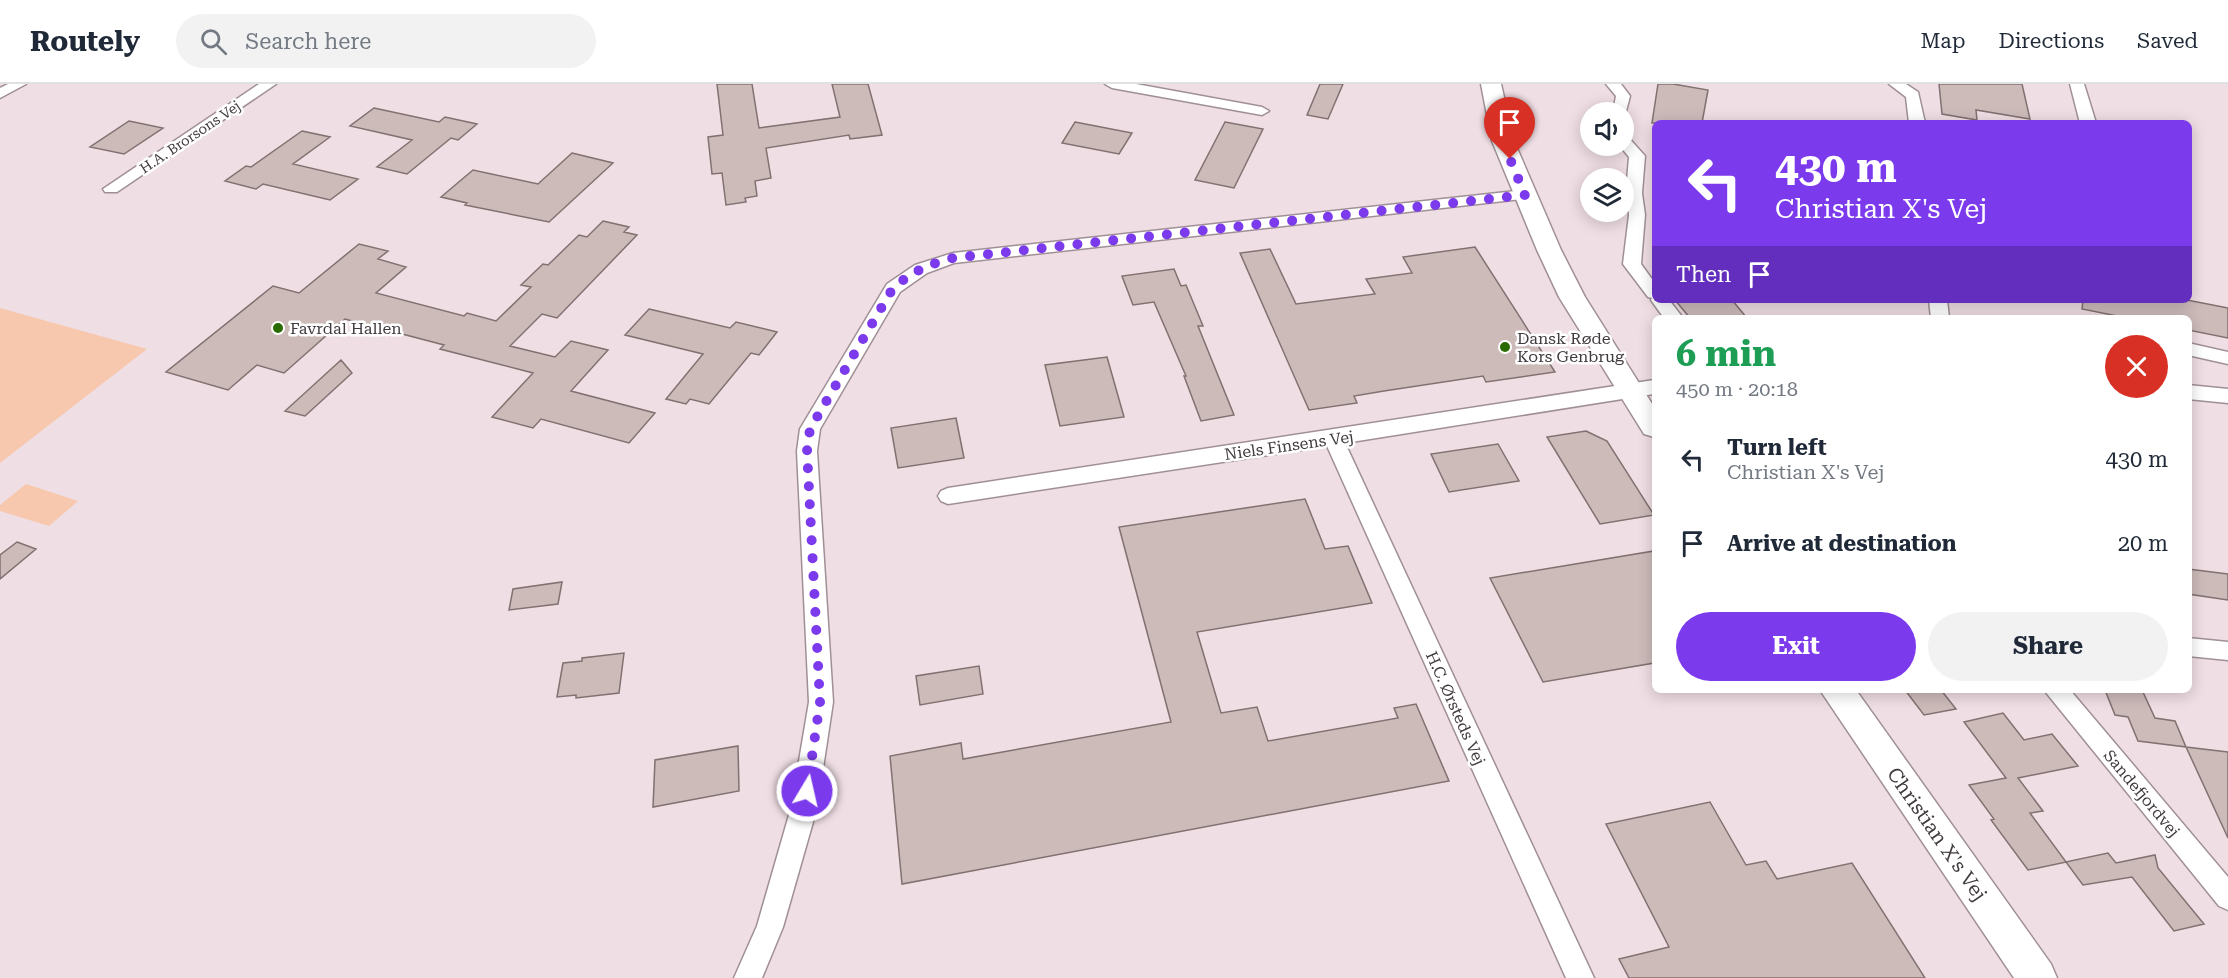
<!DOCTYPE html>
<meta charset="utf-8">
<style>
:root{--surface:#fff;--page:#f2f2f3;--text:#1f2937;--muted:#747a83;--line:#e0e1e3;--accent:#7c3aed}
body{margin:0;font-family:"Roboto Serif",serif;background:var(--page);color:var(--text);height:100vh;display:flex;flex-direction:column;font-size:22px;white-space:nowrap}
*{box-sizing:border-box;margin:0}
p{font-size:20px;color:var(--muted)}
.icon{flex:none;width:33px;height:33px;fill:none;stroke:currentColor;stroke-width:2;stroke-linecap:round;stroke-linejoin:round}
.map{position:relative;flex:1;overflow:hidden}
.sheet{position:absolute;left:1652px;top:231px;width:540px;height:378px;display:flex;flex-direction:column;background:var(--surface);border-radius:9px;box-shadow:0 3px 15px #0003}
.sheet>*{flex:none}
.guide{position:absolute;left:1652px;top:36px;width:540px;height:183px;border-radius:9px;box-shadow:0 3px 15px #0003;background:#7c3aed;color:#fff;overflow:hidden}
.fabs{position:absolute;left:1580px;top:18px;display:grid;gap:12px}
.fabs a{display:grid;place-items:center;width:54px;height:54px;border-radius:50%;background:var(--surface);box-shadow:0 3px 15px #0003;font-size:30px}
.pin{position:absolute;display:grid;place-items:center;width:51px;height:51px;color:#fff;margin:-62px -26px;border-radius:50% 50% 50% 0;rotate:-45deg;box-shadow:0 0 6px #0007}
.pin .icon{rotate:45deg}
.me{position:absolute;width:66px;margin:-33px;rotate:9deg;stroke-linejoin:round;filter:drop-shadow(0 0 4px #0008)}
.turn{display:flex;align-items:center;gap:21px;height:126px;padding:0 24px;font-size:27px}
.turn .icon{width:78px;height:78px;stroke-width:2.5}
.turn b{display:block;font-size:42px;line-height:51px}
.then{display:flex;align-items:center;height:57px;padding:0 24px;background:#0003;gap:12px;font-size:22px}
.round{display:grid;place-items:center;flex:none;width:63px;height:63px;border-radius:32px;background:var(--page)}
.headline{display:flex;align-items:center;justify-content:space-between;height:102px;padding:0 24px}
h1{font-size:36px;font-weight:700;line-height:45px;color:#1e9e55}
.action{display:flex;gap:12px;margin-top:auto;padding:12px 24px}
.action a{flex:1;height:69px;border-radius:36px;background:var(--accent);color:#fff;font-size:24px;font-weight:700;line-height:69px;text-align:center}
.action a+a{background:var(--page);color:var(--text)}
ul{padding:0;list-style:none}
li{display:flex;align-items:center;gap:18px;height:84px;padding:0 24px}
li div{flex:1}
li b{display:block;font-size:22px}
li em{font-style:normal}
header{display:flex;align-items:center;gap:36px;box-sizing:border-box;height:84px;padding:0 30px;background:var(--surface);border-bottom:2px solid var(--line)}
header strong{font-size:28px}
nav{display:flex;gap:33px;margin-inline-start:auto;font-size:21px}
.search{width:420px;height:54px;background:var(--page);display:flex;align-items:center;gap:15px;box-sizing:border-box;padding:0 21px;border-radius:33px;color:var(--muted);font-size:22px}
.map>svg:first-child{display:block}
.green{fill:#f7c8ad}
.building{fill:#cdbbba;stroke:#817170;stroke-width:1.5}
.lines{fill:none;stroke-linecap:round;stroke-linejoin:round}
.street-casing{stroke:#a09096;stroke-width:3}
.secondary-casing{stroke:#a09096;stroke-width:3}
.street{fill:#fff;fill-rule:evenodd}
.secondary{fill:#fff;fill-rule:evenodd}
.route{stroke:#7c3aed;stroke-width:10;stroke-dasharray:0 18}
.poi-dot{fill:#296b01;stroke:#fff;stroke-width:2}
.labels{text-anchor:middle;stroke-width:5;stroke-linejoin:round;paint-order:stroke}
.far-street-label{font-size:14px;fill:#413b3d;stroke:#fff}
.poi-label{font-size:16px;fill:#413b3d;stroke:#fff;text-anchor:start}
.street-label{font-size:16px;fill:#413b3d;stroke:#fff}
.near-street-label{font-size:20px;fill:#413b3d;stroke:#fff}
</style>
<header>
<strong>Routely</strong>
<div class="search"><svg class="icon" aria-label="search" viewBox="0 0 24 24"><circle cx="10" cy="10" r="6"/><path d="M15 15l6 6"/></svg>Search here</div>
<nav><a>Map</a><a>Directions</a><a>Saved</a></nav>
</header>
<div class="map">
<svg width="2228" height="894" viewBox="0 0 2228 894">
<rect width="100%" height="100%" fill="#efdee4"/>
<path class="green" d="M0 224 147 265 0 379Z
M26 400 78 417 49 442 0 427V421Z"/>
<path class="building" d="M717 0H752L759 44 840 33 832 0H868L882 51 850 55 849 51 766 64 771 94 755 97 757 112 745 114 746 118 726 121 722 89 712 90 708 53 723 51Z
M1320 0H1343L1328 35 1307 31Z
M1658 0H1673L1708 6 1702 39H1652Z
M1939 0H2022L2030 35 1976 26 1977 36 1942 30Z
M374 24 439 38 445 33 477 40 458 56 451 54 407 90 377 83 412 56 350 42Z
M129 37 163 44 124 70 90 63Z
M1075 38 1132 49 1119 70 1062 59Z
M1225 38 1263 45 1234 104 1195 96Z
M302 47 330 53 293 80 358 95 330 116 263 100 256 105 225 97 246 82 251 83Z
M572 69 613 79 549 138 465 121 467 119 441 113 473 86 538 100Z
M603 137 629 143 624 148 637 151 557 234 542 230 510 262 555 273 571 257 608 266 571 307 655 329 629 359 541 335 533 344 492 333 533 289 440 265 444 261 345 235 284 289 257 281 228 306 166 288 273 202 299 209 359 160 388 167 378 175 406 183 376 209 464 232 467 229 496 237 531 203 521 201 543 180 548 181 579 151 587 153Z
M1475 163 1555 288 1486 298 1483 292 1384 307 1354 312 1357 319 1309 326 1240 169 1270 165 1296 220 1375 210 1366 195 1412 189 1403 173Z
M1174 185 1181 202 1186 201 1203 242H1198L1234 331 1201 337 1184 292H1186L1154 218 1133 221 1122 192Z
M1675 216H1732L1747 234H1690Z
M2083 216H2187L2228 224V254L2188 246V234H2127L2082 225Z
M649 225 730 244 736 238 777 248 759 271 751 269 709 320 690 315 686 320 666 315 703 270 625 251Z
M1107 273 1124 333 1060 342 1045 281Z
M341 276 352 289 305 332 285 327Z
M956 334 964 374 898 384 891 344Z
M1586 347 1607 357 1654 431 1600 440 1547 353Z
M1498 360 1519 397 1449 408 1431 370Z
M1305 415 1325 465 1348 462 1372 519 1197 548 1221 629 1257 623 1268 657 1398 634 1394 624 1416 620 1449 697 902 800 890 672 961 659 963 675 1171 638 1119 443Z
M17 458 36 465 0 495V471Z
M1654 467V579L1543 598 1490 494Z
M2188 485 2228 490V516L2188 510Z
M562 498 558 520 509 526 513 505Z
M624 569 619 609 576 614V611L557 613 563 579 582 577V574Z
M979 582 983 610 920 621 916 592Z
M1905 606H1941L1956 625 1924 631Z
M2105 606H2142L2155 634 2175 637 2186 663 2228 668V754L2186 663 2138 657 2128 633 2115 631Z
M2003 629 2024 656 2052 650 2078 682 2018 694 2043 727 2030 729 2066 778 2108 769 2116 779 2155 771 2158 784 2204 840 2174 847 2132 793 2083 801 2066 778 2028 786 1991 736 1994 735 1969 701 2006 694 1964 638Z
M738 662 739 707 653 723 655 676Z
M1710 718 1746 781 1766 777 1777 795 1852 779 1925 894H1629L1619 875 1669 863 1606 740Z"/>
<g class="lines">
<defs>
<path id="street" d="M8 0H26L0 14V4Z
M259 0H276L117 108H105L103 105Z
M1105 0H1136L1262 23 1269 27 1262 31 1112 4Z
M1606 0H1621L1630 12 1625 31 1623 32V28H1613L1616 12Z
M1889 0H1906L1918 8 1925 39H1909L1906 13Z
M2070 0H2084L2096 39H2080Z
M1623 51 1628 53 1645 72 1642 109 1645 131 1641 180 1654 198V216H1669L1683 234H1664L1651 216 1652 214 1648 213 1623 180 1629 131 1626 109 1629 73 1620 62H1623Z
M1525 106 1531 108 1533 111 1531 114 954 179 927 189 900 208 820 345 817 367 833 618 817 724 783 843 762 894H734L757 842 791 724 809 618 797 367 800 345 887 200 915 181 953 169Z
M1929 216H1947L1949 234H1931Z
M2188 259 2228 268V280L2188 271Z
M1654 296V310L1345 359 1594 894H1566L1327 362 948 420 941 417 938 412 941 407 948 404Z
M2188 301 2228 305V319L2188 315Z
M2188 554 2228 558V576L2188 572Z
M2044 606H2070L2228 793V826L2219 822Z"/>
<path id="secondary" d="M1481 0H1501L1514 57 1561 166 1585 213 1654 323V353L1644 350 1559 213 1537 166 1492 57Z
M1820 606H1856L2051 880 2057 894H2014Z"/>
</defs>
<use href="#street" class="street-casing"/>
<use href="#secondary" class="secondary-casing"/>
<use href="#street" class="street"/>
<use href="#secondary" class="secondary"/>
</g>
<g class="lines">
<path class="route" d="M807 707 820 618 807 367 810 345 893 204C912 188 929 180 953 174L1525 111 1510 75"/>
</g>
<g class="poi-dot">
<circle cx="278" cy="244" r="6"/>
<circle cx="1505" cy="263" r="6"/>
</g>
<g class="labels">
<g class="far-street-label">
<text transform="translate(190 53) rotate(-34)" y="5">H.A. Brorsons Vej</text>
</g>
<g class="poi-label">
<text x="290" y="250">Favrdal Hallen</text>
<text x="1517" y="260">Dansk Røde<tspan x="1517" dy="18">Kors Genbrug</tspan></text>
</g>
<g class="street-label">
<text transform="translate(1289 361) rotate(-8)" y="6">Niels Finsens Vej</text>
<text transform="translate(1456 624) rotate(66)" y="6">H.C. Ørsteds Vej</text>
<text transform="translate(2142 709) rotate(50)" y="6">Sandefjordvej</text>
</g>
<g class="near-street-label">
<text transform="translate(1937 750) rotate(55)" y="7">Christian X's Vej</text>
</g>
</g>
</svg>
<div class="fabs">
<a><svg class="icon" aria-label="sound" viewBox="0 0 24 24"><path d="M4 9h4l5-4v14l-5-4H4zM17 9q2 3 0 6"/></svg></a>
<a><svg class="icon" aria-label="layers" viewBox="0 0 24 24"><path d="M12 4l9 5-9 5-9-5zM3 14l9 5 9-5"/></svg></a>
</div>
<div class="pin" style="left:1510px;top:75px;background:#d93025"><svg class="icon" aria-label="arrive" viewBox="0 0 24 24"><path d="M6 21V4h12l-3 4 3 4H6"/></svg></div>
<svg class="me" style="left:807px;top:707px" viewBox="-20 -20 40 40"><circle r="17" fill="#7c3aed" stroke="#fff" stroke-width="3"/><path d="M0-11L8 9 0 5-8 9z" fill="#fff"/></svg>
<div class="guide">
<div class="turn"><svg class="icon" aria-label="left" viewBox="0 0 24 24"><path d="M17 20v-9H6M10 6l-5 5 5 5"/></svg><div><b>430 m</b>Christian X's Vej</div></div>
<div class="then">Then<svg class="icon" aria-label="arrive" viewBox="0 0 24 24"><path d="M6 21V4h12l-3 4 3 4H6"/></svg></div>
</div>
<section class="sheet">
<div class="headline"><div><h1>6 min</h1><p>450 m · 20:18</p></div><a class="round" style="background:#d93025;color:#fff"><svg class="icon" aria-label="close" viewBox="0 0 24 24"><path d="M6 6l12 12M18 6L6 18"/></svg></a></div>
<ul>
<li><svg class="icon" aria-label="left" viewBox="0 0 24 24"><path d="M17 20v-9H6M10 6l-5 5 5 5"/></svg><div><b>Turn left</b><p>Christian X's Vej</p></div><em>430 m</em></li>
<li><svg class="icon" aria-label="arrive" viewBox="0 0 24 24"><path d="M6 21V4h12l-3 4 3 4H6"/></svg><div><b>Arrive at destination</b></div><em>20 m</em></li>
</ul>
<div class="action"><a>Exit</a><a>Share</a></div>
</section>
</div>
